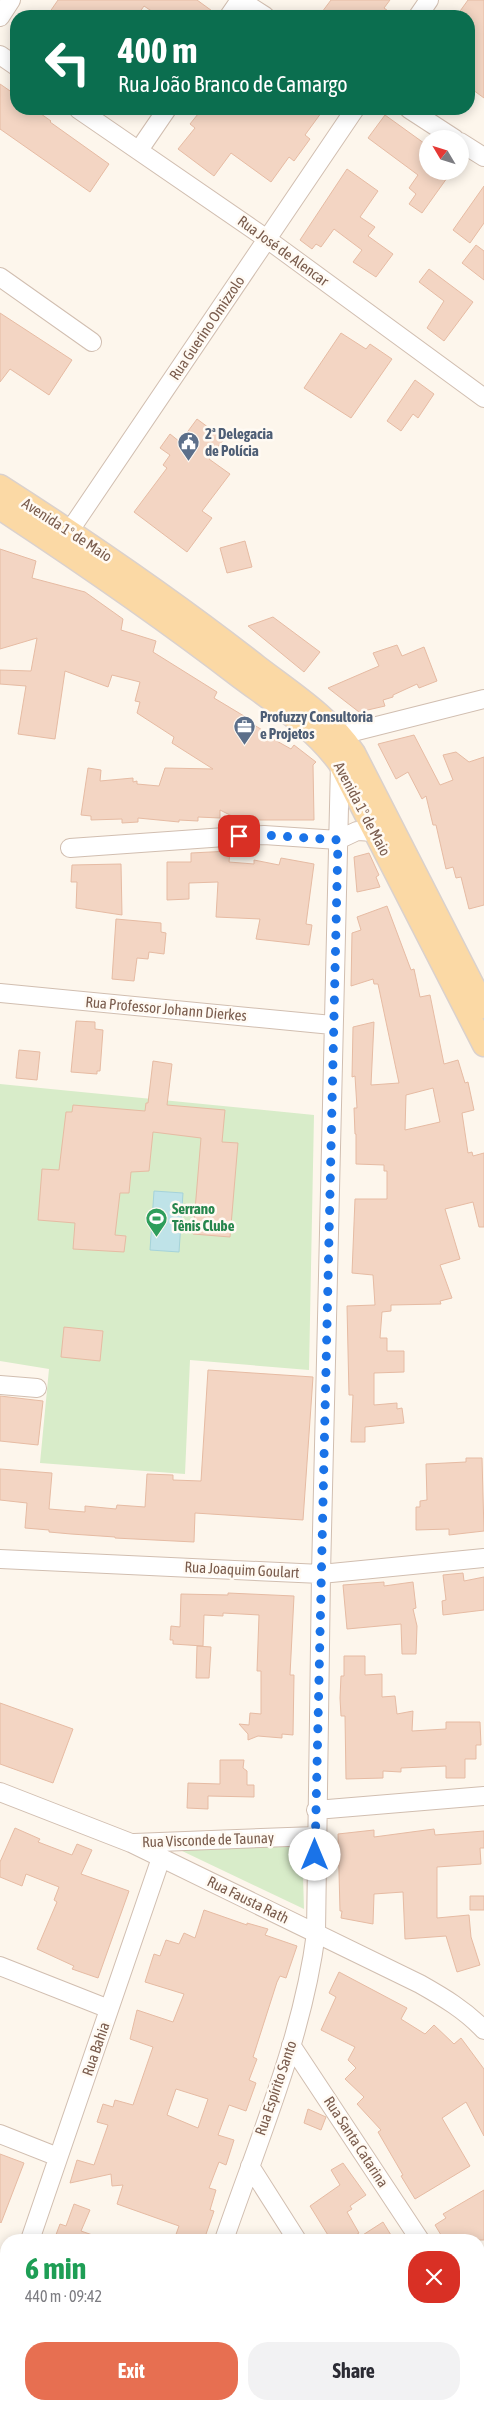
<!DOCTYPE html>
<meta charset="utf-8">
<style>
:root{--surface:#fff;--page:#f2f2f3;--text:#2b2b33;--muted:#7c7c81;--accent:#e76f51}
body{margin:0;font-family:"Asap Condensed",sans-serif;background:var(--page);color:var(--text);height:100vh;display:flex;flex-direction:column;font-size:19px;white-space:nowrap}
*{box-sizing:border-box;margin:0}
p{font-size:16px;color:var(--muted)}
.icon{flex:none;width:28px;height:28px;fill:none;stroke:currentColor;stroke-width:2;stroke-linecap:round;stroke-linejoin:round}
.map{position:relative;flex:1;overflow:hidden}
.details{position:absolute;left:0px;top:2234px;width:485px;height:176px;display:flex;flex-direction:column;background:var(--surface);border-radius:20px 20px 0 0;box-shadow:0 2px 12px #0003}
.details>*{flex:none}
.hud{position:absolute;left:10px;top:10px;width:465px;height:105px;border-radius:20px;box-shadow:0 2px 12px #0003;background:#0b6e4f;color:#fff;overflow:hidden}
.needle{width:32px;rotate:308deg}
.buttons{position:absolute;left:419px;top:130px;display:grid;gap:10px}
.buttons a{display:grid;place-items:center;width:50px;height:50px;border-radius:50%;background:var(--surface);box-shadow:0 2px 12px #0003;font-size:25px}
.pin{position:absolute;display:grid;place-items:center;width:42px;height:42px;color:#fff;margin:-21px;border-radius:10px;box-shadow:0 2px 8px #0006}
.me{position:absolute;width:55px;margin:-28px;rotate:0deg;stroke-linejoin:round;filter:drop-shadow(0 0 4px #0008)}
.turn{display:flex;align-items:center;gap:18px;height:105px;padding:0 25px;font-size:22px}
.turn .icon{width:65px;height:65px;stroke-width:2.5}
.turn b{display:block;font-size:35px;line-height:42px}
.round{display:grid;place-items:center;flex:none;width:52px;height:52px;border-radius:20px;background:var(--page)}
.overview{display:flex;align-items:center;justify-content:space-between;height:85px;padding:0 25px}
h1{font-size:30px;font-weight:700;line-height:38px;color:#1e9e55}
.action{display:flex;gap:10px;margin-top:auto;padding:10px 25px}
.action a{flex:1;height:58px;border-radius:20px;background:var(--accent);color:#fff;font-size:20px;font-weight:700;line-height:58px;text-align:center}
.action a+a{background:var(--page);color:var(--text)}
.map>svg:first-child{display:block}
.green{fill:#d8ecc9}
.water{fill:#bfe3e8;stroke:#a5d3da}
.building{fill:#f3d5c3;stroke:#e6bba3;fill-rule:evenodd}
.lines{fill:none;stroke-linecap:round;stroke-linejoin:round}
.minor-casing{stroke:#d1beb0;stroke-width:20}
.major-casing{stroke:#dad1cd;stroke-width:25}
.minor{stroke:#fff;stroke-width:18}
.major{stroke:#fbd9a5;stroke-width:22}
.route{stroke:#1a73e8;stroke-width:9;stroke-dasharray:0 16.2}
.labels{text-anchor:middle;stroke-width:5;stroke-linejoin:round;paint-order:stroke}
.street-label{font-size:15px;fill:#7a5c4d;stroke:#fffaf3}
.service-label{font-size:15px;font-weight:bold;fill:#4e5e75;stroke:#fffaf3;text-anchor:start}
.leisure-label{font-size:15px;font-weight:bold;fill:#27864d;stroke:#fffaf3;text-anchor:start}
</style>
<div class="map">
<svg width="484" height="2409" viewBox="0 0 484 2409">
<rect width="100%" height="100%" fill="#fdf6ec"/>
<path class="green" d="M0 1084 314 1115 309 1370 190 1360 185 1474 40 1463 49 1369 0 1361Z
M302 1842 304 1909 180 1850Z"/>
<path class="water" d="M154 1191 183 1193 179 1252 150 1250Z"/>
<path class="building" d="M58 0H197L219 16H159L144 6 137 16H47Z
M331 0H390L384 8 395 16H319Z
M468 0H484V98L469 87V16L458 14Z
M0 84 16 95V109H34L51 121 50 122 109 164 90 192 0 129Z
M202 109H324L305 135 310 139 294 161 289 157 271 182 231 153 214 176 178 149 195 128 190 124Z
M385 115 428 146V171H452L422 213 409 204 416 194 409 188 418 175 368 138Z
M347 169 378 191 360 217 375 227 368 236 393 254 376 277 353 262 362 250 334 229 321 247 316 244 312 249 300 240Z
M484 186V223L470 243 453 230Z
M476 245 484 251V280L462 263Z
M429 269 473 302 444 341 427 328 444 301 419 282Z
M0 313 72 360 49 395 10 369 0 382Z
M341 333 366 349 370 344 392 359 351 418 304 388Z
M415 380 434 394 418 418 413 414 401 431 387 421Z
M197 419 224 439 209 459 230 474 202 511 212 518 187 552 134 512 167 468 163 465 170 455 160 448 170 434 180 442Z
M245 541 252 567 227 573 220 548Z
M0 549 36 561 32 578 85 592 123 619 121 630 156 641 153 652 217 692 214 698 244 716 243 718 267 733 266 735 291 749 294 745 316 762 313 765 314 820H250L248 824 220 810V818L198 817V821L179 820V822L138 818V822L122 823V819L91 820V816L81 815 88 768 101 770 100 781 133 778V782L137 781V784L159 786 165 768 213 769 172 743 174 737 137 713 140 702 135 701 140 682 112 675 108 687 65 671 55 739 18 734 26 686 0 684V670L31 671 37 638 0 649Z
M273 617 320 652 304 672 248 626Z
M397 645 402 656 424 647 437 681 419 688 417 684 393 695V697L383 700 385 706 359 712 328 688 379 666 373 653Z
M414 735 440 785 453 780 443 755 456 752 469 762 484 757V905L469 909 461 877 456 878 453 867 446 869 436 825H433L426 796 422 799 408 772 396 779 378 744Z
M230 851 229 862 254 864V860L279 865 281 858 314 864 306 924 312 925 309 945 256 939 260 919 216 917 218 882 189 883V899L167 900V862H191V853Z
M369 853 379 875 376 877 380 887 357 892 354 857Z
M121 864 122 915 76 908 77 882H71L72 865Z
M387 906 411 970 414 969 420 997 430 995 444 1064 458 1060 465 1083 468 1082 474 1110 462 1113 468 1153 472 1152 473 1156 484 1153V1227H479L473 1202 445 1209 460 1259 440 1265 452 1298 440 1301 441 1304 391 1305V1311L382 1312 380 1338H387V1351H404V1372L374 1373V1405L397 1403V1409L402 1408 404 1423 365 1427V1442H351L353 1395H349L347 1306 375 1305 373 1275 352 1273 355 1199H387V1171H384V1165L356 1164V1134H355L354 1108H357L355 1076 352 1077 353 1027 374 1022 371 1085 399 1083 378 984H374L373 979 351 986 352 933 361 930 357 917ZM433 1088 440 1122 405 1130 406 1095Z
M116 919 161 923V932L166 933 164 954 149 952 148 959 137 958 134 981 112 979Z
M76 1021 95 1022V1029L103 1030 100 1071H97V1074L71 1072Z
M19 1050 40 1052 37 1080 16 1078Z
M153 1061 172 1064 167 1105 225 1110 222 1142 238 1143 230 1237 193 1234 201 1138 153 1132 149 1171 131 1172 129 1193H120L115 1235 126 1236 124 1252 73 1249 75 1223 38 1220 42 1169 59 1170 66 1112H72L73 1105 145 1111 146 1103H148Z
M64 1327 103 1331 100 1361 61 1357Z
M208 1370 313 1377 303 1520 195 1513 194 1542 115 1538V1537L71 1534 49 1532V1530L25 1528 27 1503 0 1500V1469L52 1473 49 1509 85 1512V1506L116 1509 117 1505 145 1507 147 1474 173 1475V1480L201 1481Z
M0 1396 43 1401 38 1445 0 1441Z
M466 1458H482L484 1531 449 1535V1529L416 1530V1507H420V1501L427 1500 426 1464 466 1462Z
M463 1573 464 1581 484 1577V1610L443 1615 442 1601 446 1600 443 1575Z
M384 1582V1586L413 1582 416 1608 413 1609 417 1626 416 1654H402L401 1624 347 1629 343 1585Z
M228 1593 294 1596 290 1675H294L293 1735 282 1734V1738L258 1736 248 1740V1734L239 1724 249 1725 250 1713 261 1714V1671H257L259 1615 223 1613V1616L204 1615 203 1646 173 1644V1640H170L171 1626 180 1627 181 1594 228 1595Z
M197 1646 211 1647 209 1678H196Z
M344 1656H365V1675L382 1674V1697L395 1696 397 1714 413 1711 412 1731 446 1729V1722H480L481 1745H476V1759H465V1778H446V1766L401 1768V1772L383 1771V1778L346 1779 345 1716H341L340 1698 341 1676H344Z
M0 1703 73 1729 53 1783 0 1764Z
M220 1760H244L243 1768 247 1771V1785H254V1797L208 1796V1809L187 1808 188 1783 220 1784Z
M15 1828 40 1839 38 1842 72 1855 77 1844 92 1850 81 1874 129 1891 98 1978 72 1969 74 1966 37 1949 57 1902 54 1900 59 1887 26 1874 22 1886 0 1877V1862Z
M434 1829 435 1835 484 1831V1848H480L481 1864 437 1867V1918L469 1915 471 1937 480 1965 457 1972 446 1936 405 1939 403 1892 374 1894 373 1924 341 1918 342 1911H340L338 1834 374 1830V1837Z
M470 1896H484V1910H470Z
M204 1910 247 1925V1923L268 1929 265 1935 297 1946 286 1978 280 1976 277 1982 253 2057 257 2059 249 2080 256 2083 246 2111 229 2105 218 2135 234 2140 226 2165 219 2162 209 2188 216 2190 210 2210 214 2211 204 2240H174L179 2226 117 2204 123 2185 112 2186 111 2174 70 2183 77 2160 94 2165 108 2125 97 2122 103 2104 113 2107 115 2100 133 2105 153 2047 130 2039 137 2010 173 2022 184 1994 145 1982 154 1954 160 1956 166 1940 179 1944 184 1933 195 1938ZM176 2089 208 2099 198 2128 167 2115Z
M339 1972 407 2008 401 2019 425 2034 434 2025 454 2044 461 2038 484 2069V2136L466 2102 442 2118 470 2166 415 2199 401 2176 403 2175 378 2132 381 2130 357 2104 364 2097 345 2079 356 2068 348 2060 355 2047 321 2030 336 1997 329 1993Z
M308 2109 326 2117 321 2130 304 2123Z
M0 2154 24 2163 1 2223 0 2222Z
M343 2163 366 2195 350 2206 352 2209 347 2212 359 2233 348 2240H331L310 2206 340 2185 331 2170Z
M484 2190V2240H444L435 2225 446 2218 443 2214Z
M74 2204 90 2210 81 2231 101 2238 100 2240H54L60 2224 66 2226Z
M383 2222 394 2240H355Z"/>
<g class="lines">
<defs>
<path id="minor" d="M240 0 265 16
M229 16 240 0
M418 16 429 0
M0 17 11 0
M0 55 16 66
M78 109 267 239 484 398
M409 109 455 139
M460 142 484 157
M139 150 167 109
M0 277 92 342
M62 542 355 109
M341 735 484 699
M338 840 357 831 375 832
M70 848 239 836 264 835 338 840
M0 993 332 1025
M0 1385 37 1388
M0 1559 321 1574 484 1558
M0 1792 131 1843 420 1984C443 1997 465 2010 484 2030
M316 1810 484 1796
M134 1843 315 1836
M0 1966 109 2009
M291 2045 420 2240
M0 2134 58 2157
M250 2166 297 2240
M30 2240 161 1858
M224 2240C258 2141 303 2037 316 1933L321 1574 340 764
M0 2264 6 2266
M479 2274 484 2271
M0 2327 6 2309
M479 2329 484 2337
M403 2404 406 2409"/>
<path id="major" d="M0 486C89 543 175 602 258 667 292 693 330 717 354 753L484 1007
M0 508C82 562 162 617 240 677 275 703 314 728 340 764L484 1045"/>
</defs>
<use href="#minor" class="minor-casing"/>
<use href="#major" class="major-casing"/>
<use href="#minor" class="minor"/>
<use href="#major" class="major"/>
</g>
<g class="lines">
<path class="route" d="M239 836 264 835 338 840 315 1855"/>
</g>
<defs>
<symbol id="civic-pin" viewBox="-11 -11 22 30"><path d="M0 17L-7.5 6A9.5 9.5 0 1 1 7.5 6Z" fill="#5c6f8a" stroke="#fffaf3"/><path d="M-.6-6.5H3V-4.5H.6V-3L4-1V1h2V6H-6V1h2V-1L-.6-3ZM-1.2 2.5V6h2.4V2.5Z" fill="#fff"/></symbol>
<symbol id="office-pin" viewBox="-11 -11 22 30"><path d="M0 17L-7.5 6A9.5 9.5 0 1 1 7.5 6Z" fill="#5c6f8a" stroke="#fffaf3"/><path d="M-6-3h4V-5.5h4V-3h4V5H-6ZM-1-4.5V-3h2v-1.5ZM-6 0V1H6V0Z" fill="#fff"/></symbol>
<symbol id="stadium-pin" viewBox="-11 -11 22 30"><path d="M0 17L-7.5 6A9.5 9.5 0 1 1 7.5 6Z" fill="#2e9e5b" stroke="#fffaf3"/><path d="M0-5a6.5 5 0 1 0 0 10a6.5 5 0 1 0 0-10ZM-3.5-1.8h7v3.6h-7Z" fill="#fff"/></symbol>
</defs>
<g fill-rule="evenodd">
<use href="#civic-pin" x="176" y="430" width="25" height="34"/>
<use href="#office-pin" x="232" y="714" width="25" height="34"/>
<use href="#stadium-pin" x="144" y="1206" width="25" height="34"/>
</g>
<g class="labels">
<g class="street-label">
<text transform="translate(283 251) rotate(36)" y="5">Rua José de Alencar</text>
<text transform="translate(207 328) rotate(-56)" y="5">Rua Guerino Omizzolo</text>
<text transform="translate(67 530) rotate(33)" y="5">Avenida 1º de Maio</text>
<text transform="translate(362 809) rotate(62)" y="5">Avenida 1º de Maio</text>
<text transform="translate(166 1009) rotate(5)" y="5">Rua Professor Johann Dierkes</text>
<text transform="translate(242 1570) rotate(3)" y="5">Rua Joaquim Goulart</text>
<text transform="translate(208 1840) rotate(-2)" y="5">Rua Visconde de Taunay</text>
<text transform="translate(248 1900) rotate(26)" y="5">Rua Fausta Rath</text>
<text transform="translate(96 2049) rotate(-71)" y="5">Rua Bahia</text>
<text transform="translate(276 2088) rotate(-71)" y="5">Rua Espírito Santo</text>
<text transform="translate(356 2142) rotate(57)" y="5">Rua Santa Catarina</text>
</g>
<g class="service-label">
<text x="205" y="439">2ª Delegacia<tspan x="205" dy="17">de Polícia</tspan></text>
<text x="260" y="722">Profuzzy Consultoria<tspan x="260" dy="17">e Projetos</tspan></text>
</g>
<g class="leisure-label">
<text x="172" y="1214">Serrano<tspan x="172" dy="17">Tênis Clube</tspan></text>
</g>
</g>
</svg>
<div class="buttons">
<a><svg class="needle" viewBox="-14 -14 28 28"><path d="M0-13l5 13h-10z" fill="#e53935"/><path d="M0 13l5-13h-10z" fill="#7c7c81"/></svg></a>
</div>
<div class="pin" style="left:239px;top:836px;background:#d93025"><svg class="icon" aria-label="arrive" viewBox="0 0 24 24"><path d="M6 21V4h12l-3 4 3 4H6"/></svg></div>
<svg class="me" style="left:315px;top:1855px" viewBox="-20 -20 40 40"><circle r="19" fill="#fff"/><path d="M0-13L10 11 0 6-10 11z" fill="#1a73e8"/></svg>
<div class="hud">
<div class="turn"><svg class="icon" aria-label="left" viewBox="0 0 24 24"><path d="M17 20v-9H6M10 6l-5 5 5 5"/></svg><div><b>400 m</b>Rua João Branco de Camargo</div></div>
</div>
<section class="details">
<div class="overview"><div><h1>6 min</h1><p>440 m · 09:42</p></div><a class="round" style="background:#d93025;color:#fff"><svg class="icon" aria-label="close" viewBox="0 0 24 24"><path d="M6 6l12 12M18 6L6 18"/></svg></a></div>
<div class="action"><a>Exit</a><a>Share</a></div>
</section>
</div>
